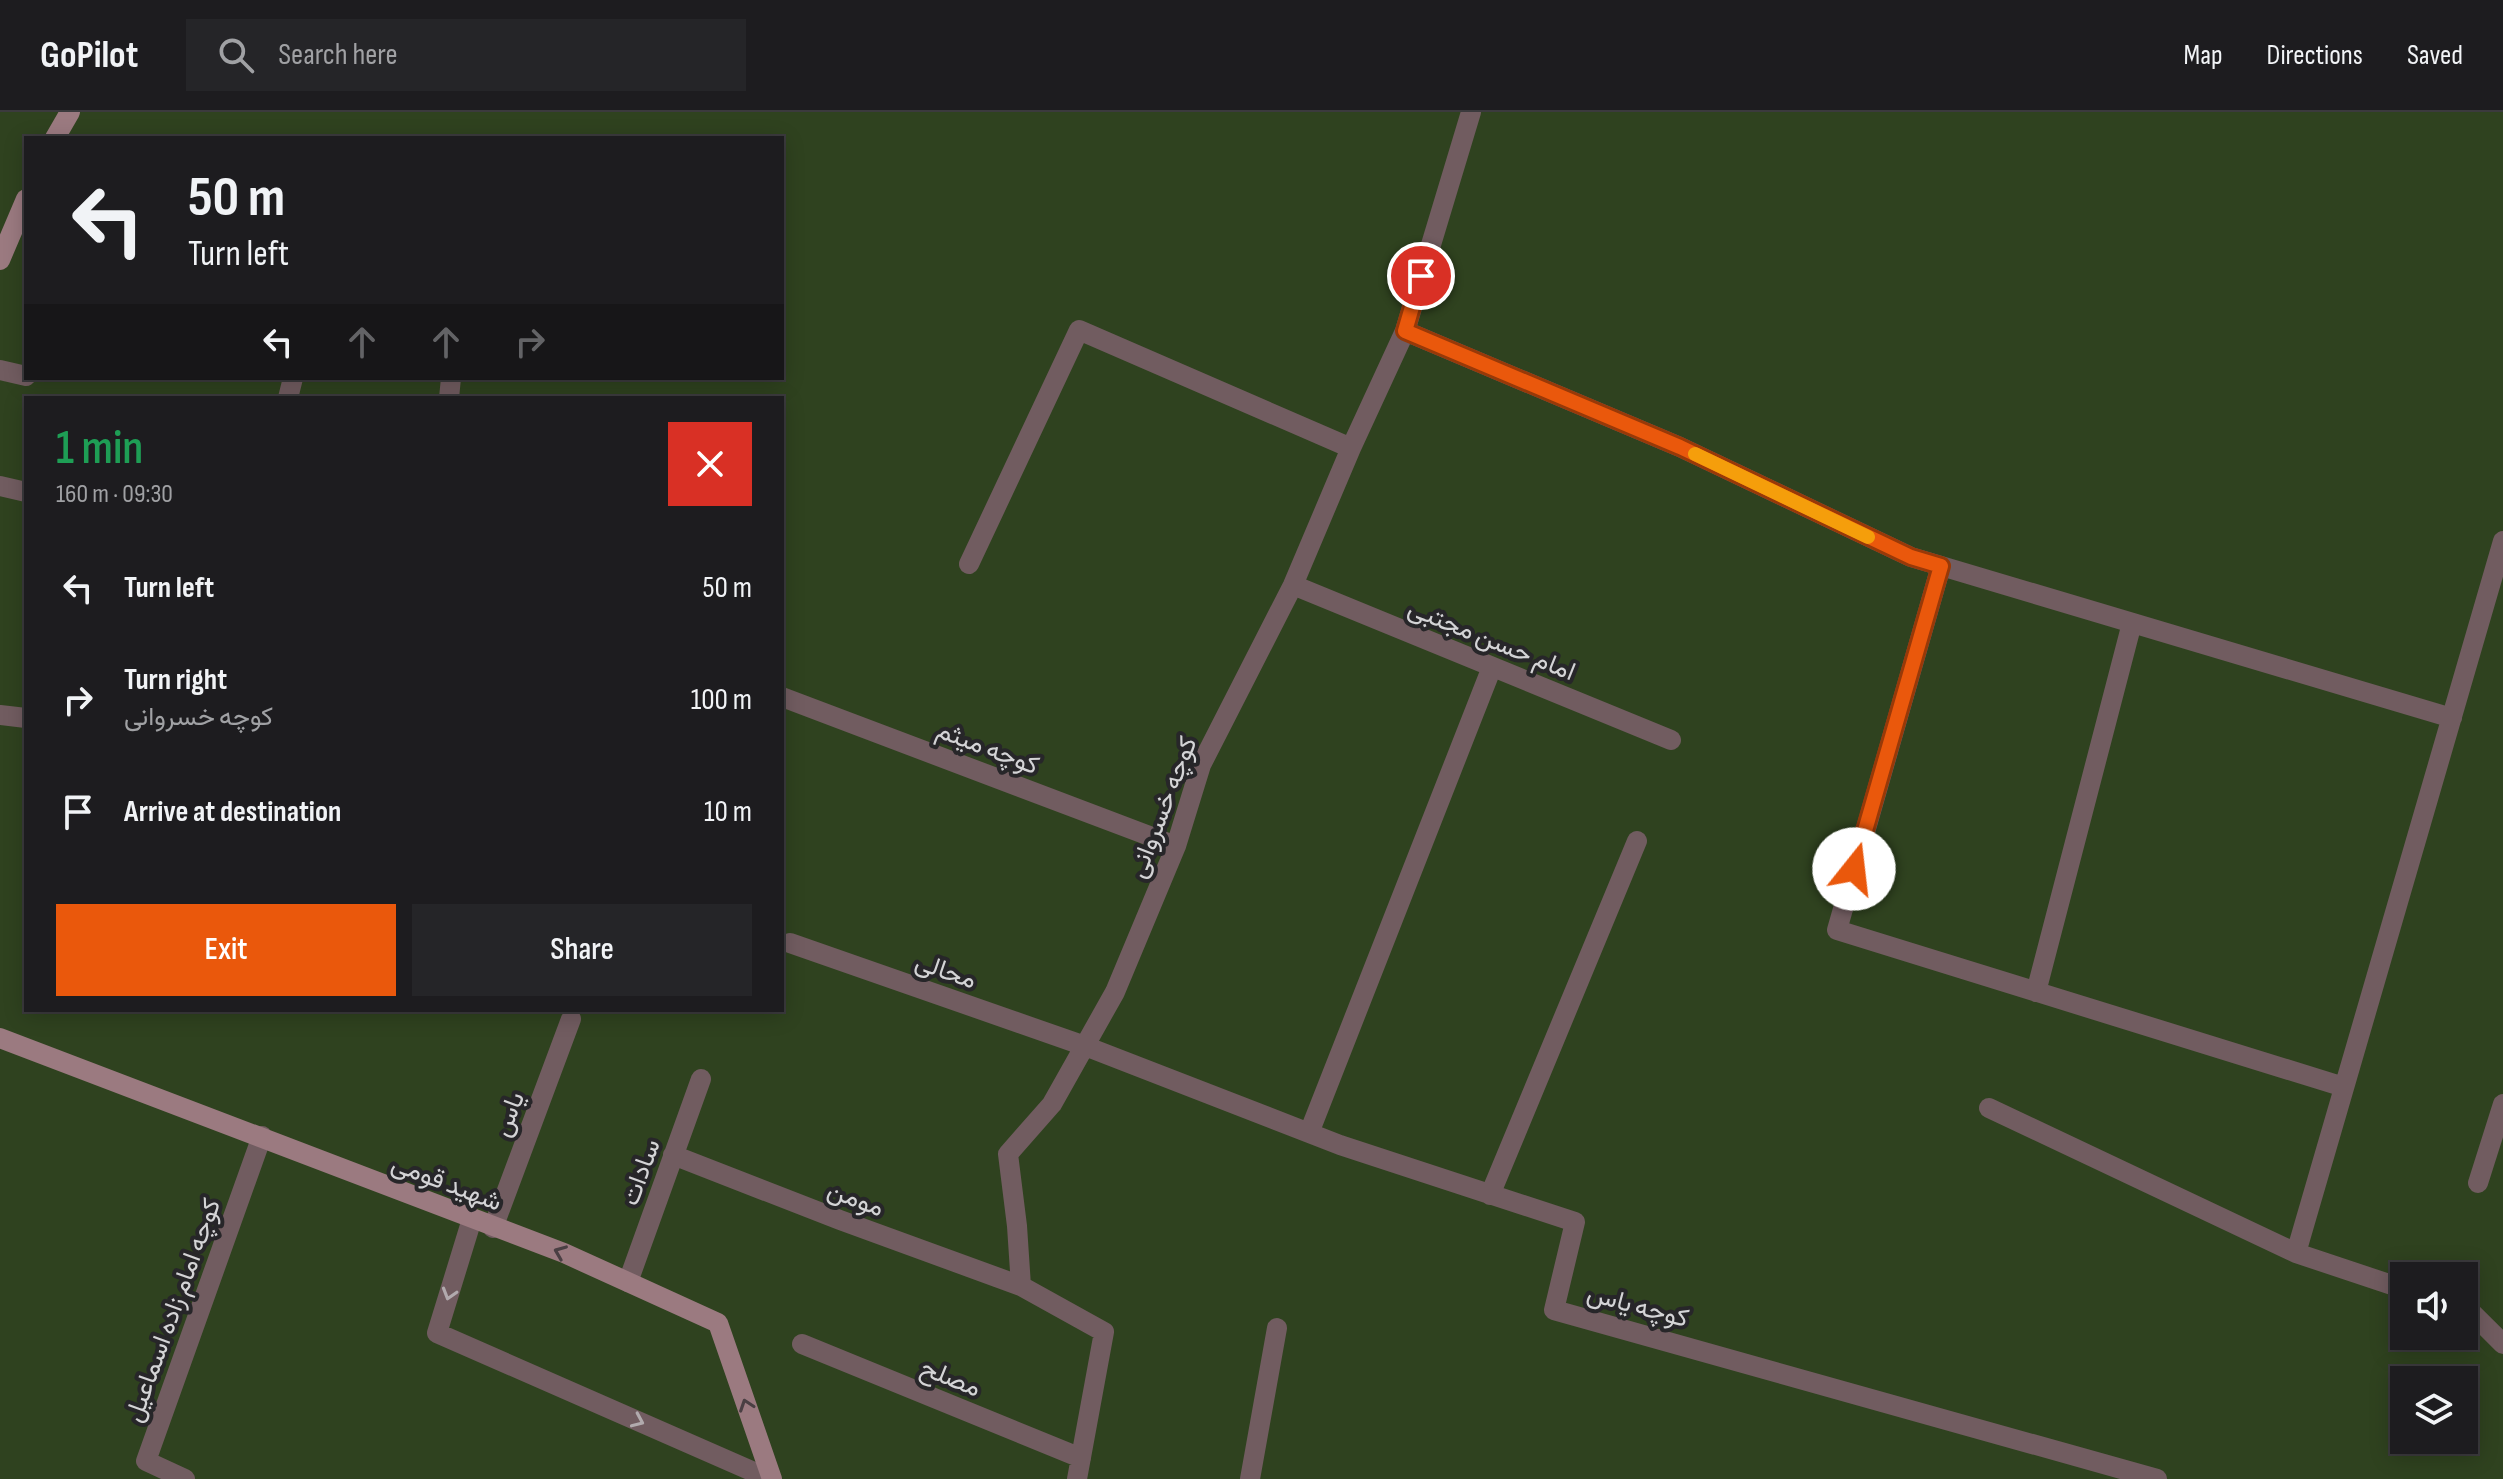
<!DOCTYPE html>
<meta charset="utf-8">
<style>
:root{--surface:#1d1c1f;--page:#252528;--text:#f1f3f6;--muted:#a0a1a4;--line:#3b3a3d;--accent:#ea580c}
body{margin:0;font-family:"Sofia Sans Condensed",Vazirmatn,sans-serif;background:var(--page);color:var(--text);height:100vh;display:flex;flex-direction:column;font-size:30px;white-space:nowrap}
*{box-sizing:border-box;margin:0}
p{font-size:26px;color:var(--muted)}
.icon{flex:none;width:44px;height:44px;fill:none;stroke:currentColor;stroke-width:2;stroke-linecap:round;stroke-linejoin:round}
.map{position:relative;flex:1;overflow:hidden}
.sheet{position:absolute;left:24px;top:284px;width:760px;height:616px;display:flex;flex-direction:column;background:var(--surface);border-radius:0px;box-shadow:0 4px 20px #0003,0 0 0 2px var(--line)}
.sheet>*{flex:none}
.top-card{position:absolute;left:24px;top:24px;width:760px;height:244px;border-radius:0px;box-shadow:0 4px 20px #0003,0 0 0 2px var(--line);background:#1d1c1f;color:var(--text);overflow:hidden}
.tools{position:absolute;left:2390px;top:1150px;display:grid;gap:16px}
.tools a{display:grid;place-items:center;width:88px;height:88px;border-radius:0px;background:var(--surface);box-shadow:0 4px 20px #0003,0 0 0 2px var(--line);font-size:40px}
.pin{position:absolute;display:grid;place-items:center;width:68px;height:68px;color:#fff;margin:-34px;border:4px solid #fff;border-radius:50%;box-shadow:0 2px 8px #0007}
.me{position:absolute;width:88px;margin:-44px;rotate:16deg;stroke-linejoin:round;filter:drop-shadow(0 0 6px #0008)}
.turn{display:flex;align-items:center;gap:28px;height:168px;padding:0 32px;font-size:36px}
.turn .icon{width:104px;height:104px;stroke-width:2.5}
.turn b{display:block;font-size:56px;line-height:68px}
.lanes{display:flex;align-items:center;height:76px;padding:0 32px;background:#0003;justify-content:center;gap:40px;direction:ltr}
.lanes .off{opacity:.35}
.round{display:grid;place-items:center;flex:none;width:84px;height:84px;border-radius:0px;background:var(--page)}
.head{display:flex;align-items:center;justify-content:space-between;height:136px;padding:0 32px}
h1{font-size:48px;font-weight:600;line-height:60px;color:#1e9e55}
.action{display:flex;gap:16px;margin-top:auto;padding:16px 32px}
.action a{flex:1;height:92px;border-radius:0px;background:var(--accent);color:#fff;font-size:32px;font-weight:600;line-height:92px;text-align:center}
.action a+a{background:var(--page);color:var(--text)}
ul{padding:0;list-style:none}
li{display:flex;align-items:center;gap:24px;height:112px;padding:0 32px}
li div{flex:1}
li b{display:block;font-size:30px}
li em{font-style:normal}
header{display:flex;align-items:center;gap:48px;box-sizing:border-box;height:112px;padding:0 40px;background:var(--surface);border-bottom:2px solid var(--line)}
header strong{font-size:38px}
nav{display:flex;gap:44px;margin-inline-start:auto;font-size:28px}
.search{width:560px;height:72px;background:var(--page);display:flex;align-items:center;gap:20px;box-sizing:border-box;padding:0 28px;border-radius:0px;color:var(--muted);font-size:30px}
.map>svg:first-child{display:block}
.green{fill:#2f421f;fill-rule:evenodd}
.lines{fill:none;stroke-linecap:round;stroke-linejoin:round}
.street{stroke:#715c60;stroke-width:20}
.secondary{stroke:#9b7a80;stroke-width:20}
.oneway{stroke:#4a3f43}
.oneway2{stroke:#b1aaad}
.route-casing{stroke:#983908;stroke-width:20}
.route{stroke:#ea580c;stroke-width:14}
.slow{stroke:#f59e0b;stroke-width:14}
.labels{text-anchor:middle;stroke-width:8;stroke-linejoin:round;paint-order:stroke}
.street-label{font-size:26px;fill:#d4d4d6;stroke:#272629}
</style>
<header>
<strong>GoPilot</strong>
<div class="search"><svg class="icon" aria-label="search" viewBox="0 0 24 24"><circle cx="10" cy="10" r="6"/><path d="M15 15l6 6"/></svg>Search here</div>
<nav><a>Map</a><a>Directions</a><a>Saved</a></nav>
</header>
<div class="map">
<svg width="2503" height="1367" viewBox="0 0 2503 1367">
<rect width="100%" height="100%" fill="#272629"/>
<path class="green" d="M0 0H2503V1367H0ZM26 26H782V266H26ZM26 286H782V898H26ZM2404 1164H2464V1224H2404ZM2404 1268H2464V1328H2404Z"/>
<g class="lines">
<path class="street" d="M1405 219 1680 335 1911 445 2452 606
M0 258 26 264
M288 286 293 266
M449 286 451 266
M0 374 26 380
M969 452 1079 218 1351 336
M1941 454 1837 818 2344 975
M1293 473 1671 628
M782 585 1176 734
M0 603 26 606
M790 831 1085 934 1340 1033 1575 1110 1554 1198 2157 1367
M2036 880 2132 511
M1989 996 2296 1141 2404 1177
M1309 1021 1492 555
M673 1043 840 1108 1021 1174
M2478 1071 2503 992
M1490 1083 1637 729
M472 1107 437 1221 770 1367
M493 1116 571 907
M2296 1141 2503 429
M628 1170 701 967
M2464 1197 2470 1199 2503 1232
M802 1232 1081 1346
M185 1367 146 1349 262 1024
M1077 1367 1104 1220 1021 1174 1017 1114 1008 1042 1052 992 1115 880 1176 734 1201 653 1293 473 1351 336 1405 219 1471 0
M1250 1367 1277 1216"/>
<path class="secondary" d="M55 26 70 0
M0 148 26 87
M0 926 564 1141 718 1211 772 1367"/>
</g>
<defs><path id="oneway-chevron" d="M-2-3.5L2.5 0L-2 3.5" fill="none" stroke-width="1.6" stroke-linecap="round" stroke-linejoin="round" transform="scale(2)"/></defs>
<g class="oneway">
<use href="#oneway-chevron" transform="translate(560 1140) rotate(-158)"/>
<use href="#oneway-chevron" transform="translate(746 1293) rotate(-109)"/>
</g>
<g class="oneway2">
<use href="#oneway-chevron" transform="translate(449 1182) rotate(107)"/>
<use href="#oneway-chevron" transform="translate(638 1309) rotate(24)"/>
</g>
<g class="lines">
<defs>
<path id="route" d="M1421 164 1405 219 1680 335 1911 445 1941 454 1854 757"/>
</defs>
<use href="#route" class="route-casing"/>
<use href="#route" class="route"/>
<path class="slow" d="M1695 342 1868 425"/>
</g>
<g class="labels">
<g class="street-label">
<text transform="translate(1492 527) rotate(22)" y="9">امام حسن مجتبی</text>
<text transform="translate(988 635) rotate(21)" y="9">کوچه میثم</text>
<text transform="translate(1162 695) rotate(-69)" y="9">کوچه خسروانی</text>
<text transform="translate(946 858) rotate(19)" y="9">محالی</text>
<text transform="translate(508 1002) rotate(-69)" y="9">یاس</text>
<text transform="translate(640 1060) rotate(-70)" y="9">سادات</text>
<text transform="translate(447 1070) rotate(21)" y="9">شهید قومی</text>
<text transform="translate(856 1086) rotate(21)" y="9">مومن</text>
<text transform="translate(1638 1193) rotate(15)" y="9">کوچه یاس</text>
<text transform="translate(172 1198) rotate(-70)" y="9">کوچه امام زاده اسماعیل</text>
<text transform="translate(951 1265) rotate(22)" y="9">مصلح</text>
</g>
</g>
</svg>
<div class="tools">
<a><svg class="icon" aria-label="sound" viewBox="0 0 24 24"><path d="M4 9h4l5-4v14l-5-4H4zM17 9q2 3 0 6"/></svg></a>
<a><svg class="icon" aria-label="layers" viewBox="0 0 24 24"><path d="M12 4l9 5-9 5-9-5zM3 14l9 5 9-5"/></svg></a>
</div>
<div class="pin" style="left:1421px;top:164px;background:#d93025"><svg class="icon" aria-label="arrive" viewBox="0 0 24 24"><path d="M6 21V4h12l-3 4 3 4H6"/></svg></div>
<svg class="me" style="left:1854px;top:757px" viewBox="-20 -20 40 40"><circle r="19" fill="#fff"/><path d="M0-13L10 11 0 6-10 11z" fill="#ea580c"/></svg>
<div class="top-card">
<div class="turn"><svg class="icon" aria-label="left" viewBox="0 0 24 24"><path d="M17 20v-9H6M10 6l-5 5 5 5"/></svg><div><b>50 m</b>Turn left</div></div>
<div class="lanes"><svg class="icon" aria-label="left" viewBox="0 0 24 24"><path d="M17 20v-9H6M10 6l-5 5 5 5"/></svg><svg class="icon off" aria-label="ahead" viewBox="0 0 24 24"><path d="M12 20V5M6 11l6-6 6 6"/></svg><svg class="icon off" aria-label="ahead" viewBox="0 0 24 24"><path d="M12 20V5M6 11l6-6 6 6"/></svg><svg class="icon off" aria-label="right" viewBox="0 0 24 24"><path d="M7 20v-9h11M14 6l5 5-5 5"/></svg></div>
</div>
<section class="sheet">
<div class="head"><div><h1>1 min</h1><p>160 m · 09:30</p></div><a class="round" style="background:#d93025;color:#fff"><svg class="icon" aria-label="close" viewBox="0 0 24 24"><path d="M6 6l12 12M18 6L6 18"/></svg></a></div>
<ul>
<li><svg class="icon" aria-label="left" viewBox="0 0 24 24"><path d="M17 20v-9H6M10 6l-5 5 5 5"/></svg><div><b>Turn left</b></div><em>50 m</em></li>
<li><svg class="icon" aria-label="right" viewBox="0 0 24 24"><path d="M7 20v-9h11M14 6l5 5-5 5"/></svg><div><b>Turn right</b><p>کوچه خسروانی</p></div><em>100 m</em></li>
<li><svg class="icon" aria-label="arrive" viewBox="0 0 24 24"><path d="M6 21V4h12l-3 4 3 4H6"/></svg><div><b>Arrive at destination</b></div><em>10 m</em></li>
</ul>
<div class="action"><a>Exit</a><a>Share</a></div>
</section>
</div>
